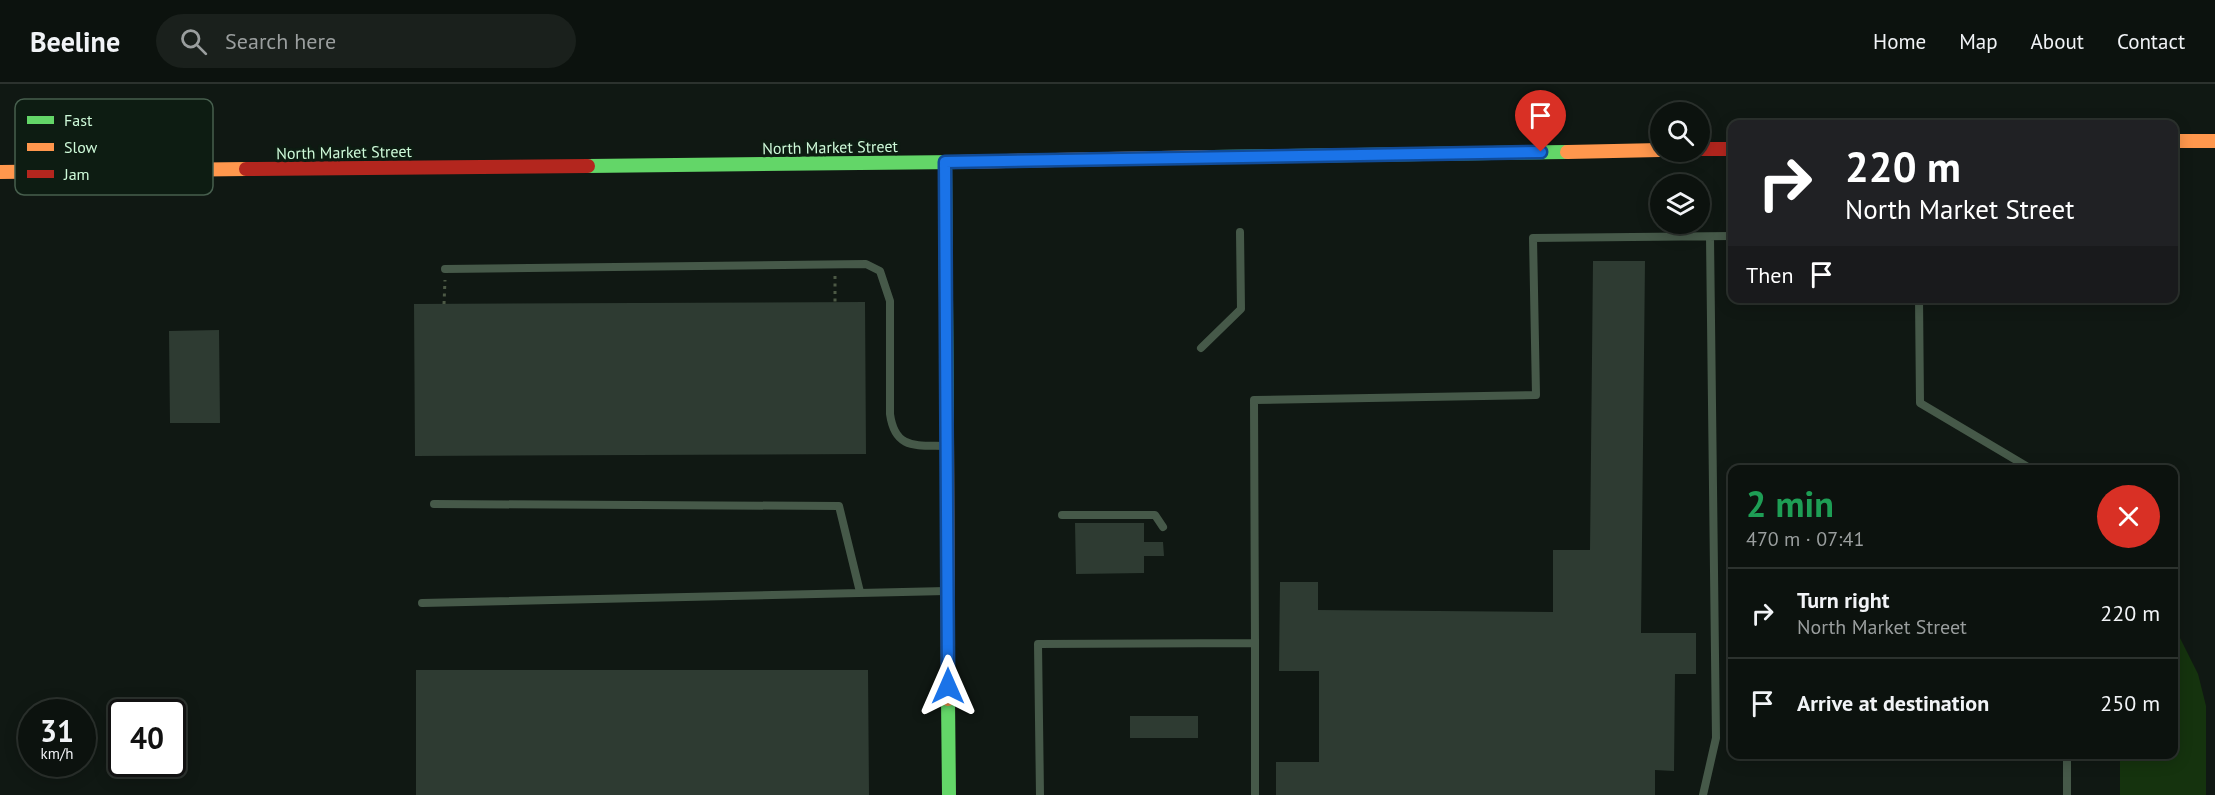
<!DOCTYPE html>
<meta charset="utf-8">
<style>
:root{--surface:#0c120e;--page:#1a201c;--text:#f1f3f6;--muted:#9a9e9e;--line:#2c322e}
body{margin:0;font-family:"PT Sans",sans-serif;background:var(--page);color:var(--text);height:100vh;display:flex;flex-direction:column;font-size:22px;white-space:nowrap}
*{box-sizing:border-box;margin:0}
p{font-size:20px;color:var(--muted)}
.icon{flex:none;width:33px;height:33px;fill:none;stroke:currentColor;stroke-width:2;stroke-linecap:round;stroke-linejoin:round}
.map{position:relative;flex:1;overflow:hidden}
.drawer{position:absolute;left:1728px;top:381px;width:450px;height:294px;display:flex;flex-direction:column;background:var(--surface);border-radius:12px;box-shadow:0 3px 15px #0003,0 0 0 2px var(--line)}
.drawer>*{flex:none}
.banner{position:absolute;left:1728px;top:36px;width:450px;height:183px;border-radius:12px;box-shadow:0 3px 15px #0003,0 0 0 2px var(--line);background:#202124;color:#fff;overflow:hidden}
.fabs{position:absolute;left:1650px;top:18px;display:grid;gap:12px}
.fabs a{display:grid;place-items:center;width:60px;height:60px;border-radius:50%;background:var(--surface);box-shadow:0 3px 15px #0003,0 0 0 2px var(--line);font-size:30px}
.speed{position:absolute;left:18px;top:615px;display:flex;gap:12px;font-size:30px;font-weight:700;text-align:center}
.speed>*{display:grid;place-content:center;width:78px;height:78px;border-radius:50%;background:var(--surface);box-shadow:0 3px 15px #0003,0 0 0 2px var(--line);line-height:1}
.speed small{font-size:15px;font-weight:400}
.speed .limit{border:3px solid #111;border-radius:9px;background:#fff;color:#111}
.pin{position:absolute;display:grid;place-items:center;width:51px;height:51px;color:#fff;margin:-62px -26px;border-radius:50% 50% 50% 0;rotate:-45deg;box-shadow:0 0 6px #0007}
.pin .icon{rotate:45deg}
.me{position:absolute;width:66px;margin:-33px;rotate:0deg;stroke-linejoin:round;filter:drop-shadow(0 0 4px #0008)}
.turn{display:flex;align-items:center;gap:21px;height:126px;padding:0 18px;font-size:27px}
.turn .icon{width:78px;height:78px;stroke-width:2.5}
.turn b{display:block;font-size:42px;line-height:51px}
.then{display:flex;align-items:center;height:57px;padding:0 18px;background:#0003;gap:12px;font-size:22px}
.round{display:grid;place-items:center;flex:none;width:63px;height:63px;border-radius:32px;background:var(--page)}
.summary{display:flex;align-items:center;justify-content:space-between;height:102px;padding:0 18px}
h1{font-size:36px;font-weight:800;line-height:45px;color:#1e9e55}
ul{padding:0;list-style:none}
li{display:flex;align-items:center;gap:18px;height:90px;padding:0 18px;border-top:2px solid var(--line)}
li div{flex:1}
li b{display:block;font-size:22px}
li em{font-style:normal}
header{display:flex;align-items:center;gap:36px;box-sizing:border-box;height:84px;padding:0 30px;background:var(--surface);border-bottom:2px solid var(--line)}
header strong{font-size:28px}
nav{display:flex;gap:33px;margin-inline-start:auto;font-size:21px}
.search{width:420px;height:54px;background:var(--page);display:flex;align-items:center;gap:15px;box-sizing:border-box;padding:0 21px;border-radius:33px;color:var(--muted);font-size:22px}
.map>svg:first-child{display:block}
.water{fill:#15330e}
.building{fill:#2e3b32}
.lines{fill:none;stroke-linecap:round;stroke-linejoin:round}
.path{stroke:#4c5945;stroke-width:3;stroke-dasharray:3 4.5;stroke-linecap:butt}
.lane{stroke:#465949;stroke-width:8}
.fast{stroke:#63d668;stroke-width:14}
.slow{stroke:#ff974d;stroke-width:14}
.jam{stroke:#b3261e;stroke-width:14}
.route-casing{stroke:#114b97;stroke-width:15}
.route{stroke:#1a73e8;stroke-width:10}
.labels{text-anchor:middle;stroke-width:6;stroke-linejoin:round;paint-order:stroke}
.street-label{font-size:16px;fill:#cefad9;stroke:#0d1c12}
.key{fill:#0d1c12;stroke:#475f4e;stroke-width:1.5}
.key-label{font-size:16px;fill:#cefad9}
</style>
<header>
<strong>Beeline</strong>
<div class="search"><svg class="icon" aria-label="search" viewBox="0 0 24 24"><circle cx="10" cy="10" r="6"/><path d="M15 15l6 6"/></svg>Search here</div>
<nav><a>Home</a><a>Map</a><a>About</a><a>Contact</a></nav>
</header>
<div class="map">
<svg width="2215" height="711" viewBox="0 0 2215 711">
<rect width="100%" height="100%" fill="#101813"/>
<path class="water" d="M2174 550H2178L2198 590 2206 622V711H2120V671L2174 670Z"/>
<path class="building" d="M1593 177H1645L1641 549H1696V590H1675L1674 687 1655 686V711H1276V678H1319V587H1279L1280 498H1318V526L1553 528V466H1590Z
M865 218 866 370 415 372 414 220Z
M219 246 220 339H170L169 247Z
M1075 439H1144V458H1163L1164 472H1144V489L1076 490Z
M416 586H868L869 711H416Z
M1130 632H1198V654H1130Z"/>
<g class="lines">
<path class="path" d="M835 192V218
M444 220 445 196"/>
<path class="lane" d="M445 185 866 180 880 187 890 217V330C895 366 916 361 946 362
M1919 214 1920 319 2033 386
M1201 264 1241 225 1240 148
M434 420 839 422 860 508
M1062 431H1155L1163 443
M422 519 946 507
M1255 559V711
M1040 711 1038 560 1255 559 1254 316 1536 311 1533 154 1732 152
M1703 711 1716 654 1710 153
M2067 711V670"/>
<path class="fast" d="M1213 73 1567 68
M945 78 947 350
M588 82 958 78
M948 615 949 711"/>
<path class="slow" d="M2174 57H2215
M1567 68 1660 66
M958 78 1213 73
M0 88 246 85
M947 350 948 615"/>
<path class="jam" d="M1700 65H1732
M246 85 588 82"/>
</g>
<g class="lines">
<defs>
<path id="route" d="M948 602 945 78 1541 68"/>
</defs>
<use href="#route" class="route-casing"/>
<use href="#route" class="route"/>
</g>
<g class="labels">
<g class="street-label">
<text transform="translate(830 63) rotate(-1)" y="6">North Market Street</text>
<text transform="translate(344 68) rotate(-1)" y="6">North Market Street</text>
</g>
</g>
<rect x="15" y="15" width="198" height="96" rx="9" class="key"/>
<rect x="27" y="32" width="27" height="8" fill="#63d668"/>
<rect x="27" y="59" width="27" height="8" fill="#ff974d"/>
<rect x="27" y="86" width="27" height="8" fill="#b3261e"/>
<g class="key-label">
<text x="64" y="42">Fast</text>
<text x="64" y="69">Slow</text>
<text x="64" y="96">Jam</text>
</g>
</svg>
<div class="fabs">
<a><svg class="icon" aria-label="search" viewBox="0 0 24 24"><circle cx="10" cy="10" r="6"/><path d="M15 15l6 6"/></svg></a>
<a><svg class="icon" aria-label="layers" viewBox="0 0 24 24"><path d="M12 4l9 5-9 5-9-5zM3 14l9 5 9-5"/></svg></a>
</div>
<div class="speed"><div>31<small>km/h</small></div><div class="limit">40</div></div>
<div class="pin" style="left:1541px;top:68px;background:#d93025"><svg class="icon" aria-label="arrive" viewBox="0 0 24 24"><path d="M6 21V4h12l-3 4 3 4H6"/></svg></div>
<svg class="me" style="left:948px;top:602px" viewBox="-20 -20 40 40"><path d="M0-17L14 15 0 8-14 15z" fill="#1a73e8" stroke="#fff" stroke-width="4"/></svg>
<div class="banner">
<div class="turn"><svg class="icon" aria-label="right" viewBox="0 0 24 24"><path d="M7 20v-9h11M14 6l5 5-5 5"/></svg><div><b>220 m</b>North Market Street</div></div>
<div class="then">Then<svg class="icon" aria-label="arrive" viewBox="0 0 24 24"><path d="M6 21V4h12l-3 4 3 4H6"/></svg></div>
</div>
<section class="drawer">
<div class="summary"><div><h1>2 min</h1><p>470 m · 07:41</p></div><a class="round" style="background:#d93025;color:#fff"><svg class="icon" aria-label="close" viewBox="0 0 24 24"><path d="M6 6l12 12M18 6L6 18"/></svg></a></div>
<ul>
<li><svg class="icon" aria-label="right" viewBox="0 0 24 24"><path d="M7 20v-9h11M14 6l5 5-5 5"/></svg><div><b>Turn right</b><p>North Market Street</p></div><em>220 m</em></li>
<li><svg class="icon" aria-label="arrive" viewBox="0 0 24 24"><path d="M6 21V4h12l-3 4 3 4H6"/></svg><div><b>Arrive at destination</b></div><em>250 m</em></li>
</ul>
</section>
</div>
